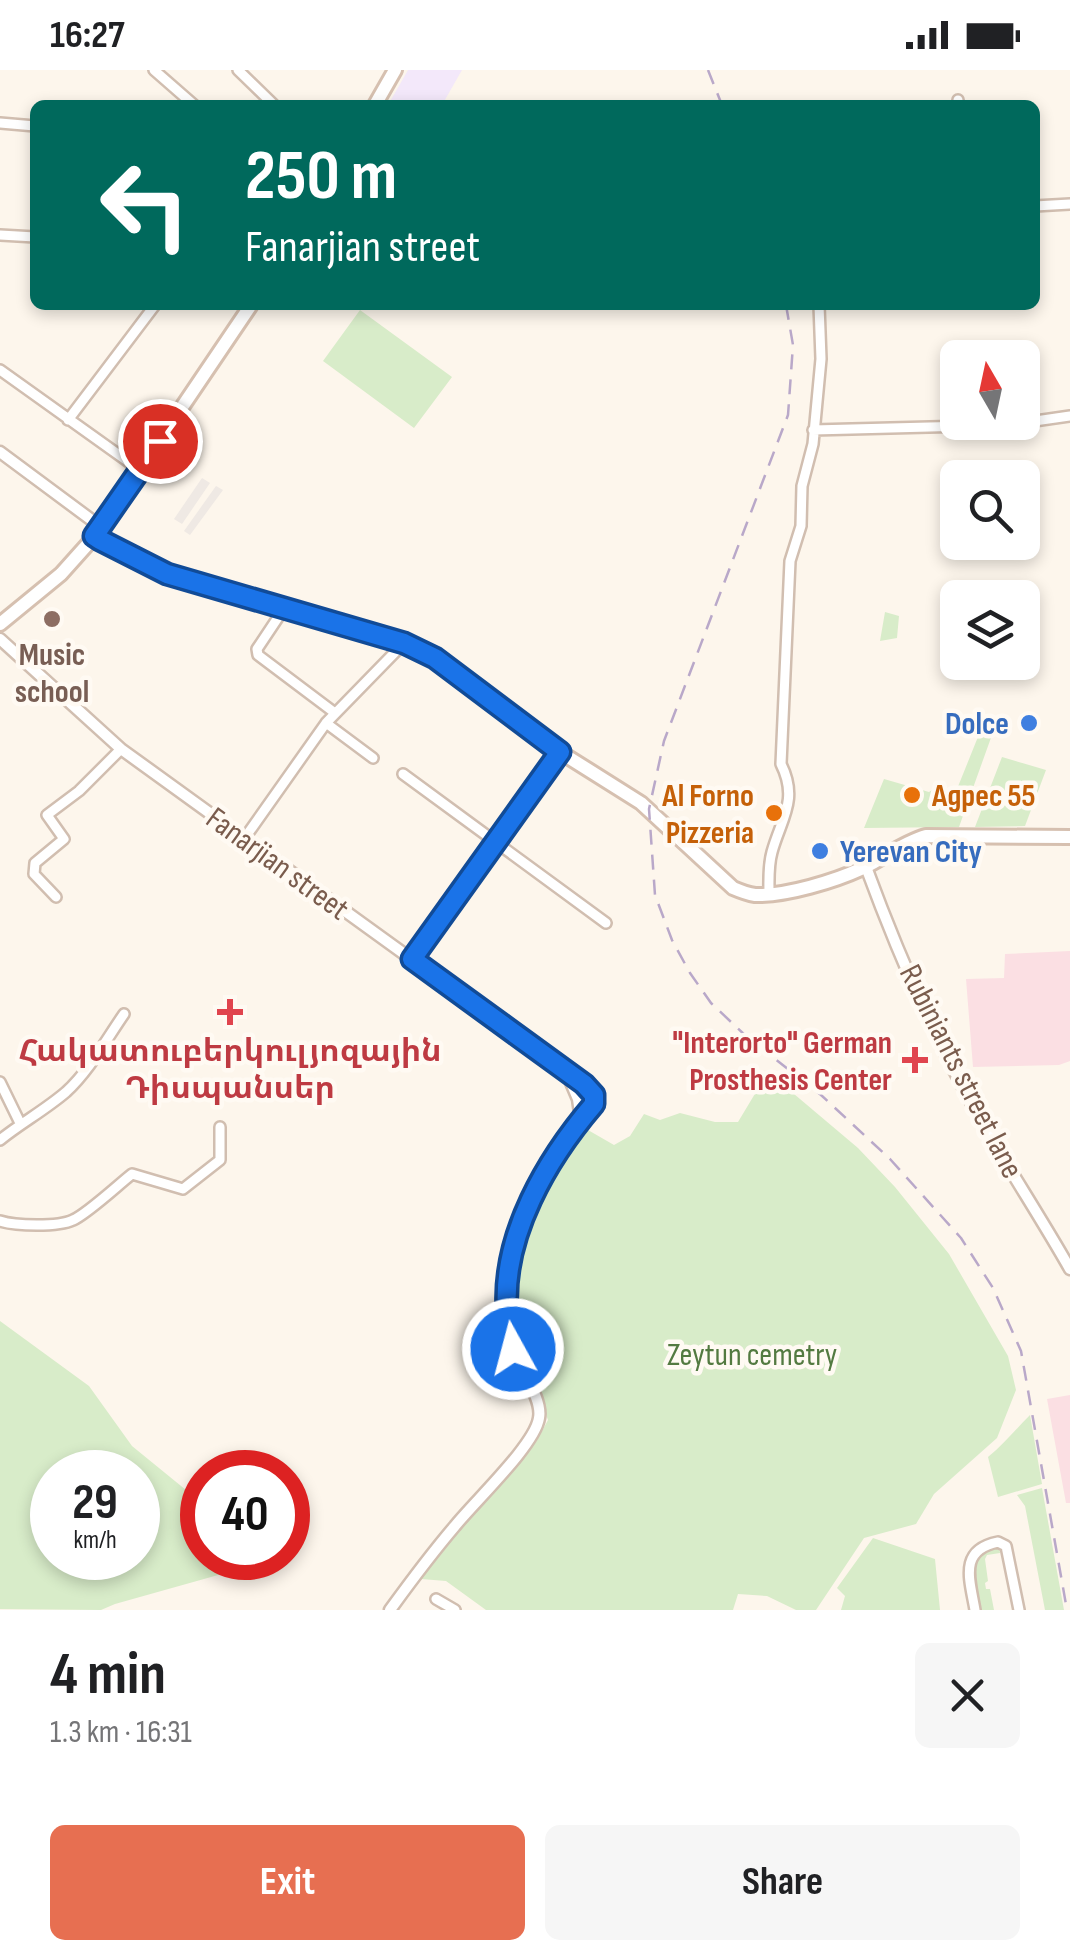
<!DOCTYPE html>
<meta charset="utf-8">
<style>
:root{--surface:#fff;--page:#f6f6f6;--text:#202124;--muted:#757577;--accent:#e76f51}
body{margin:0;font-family:"Sofia Sans Condensed","Noto Sans Armenian",sans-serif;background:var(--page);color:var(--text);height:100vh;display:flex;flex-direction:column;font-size:38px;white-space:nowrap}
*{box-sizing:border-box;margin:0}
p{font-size:32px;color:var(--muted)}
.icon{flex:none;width:55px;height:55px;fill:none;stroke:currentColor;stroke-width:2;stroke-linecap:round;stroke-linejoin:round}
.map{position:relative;height:1540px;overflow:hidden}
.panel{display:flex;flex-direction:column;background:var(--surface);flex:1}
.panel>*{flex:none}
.hud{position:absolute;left:30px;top:30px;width:1010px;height:210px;border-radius:15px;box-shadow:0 5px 15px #0003;background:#00695c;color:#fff;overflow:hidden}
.needle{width:65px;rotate:351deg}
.controls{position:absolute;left:940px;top:270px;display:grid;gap:20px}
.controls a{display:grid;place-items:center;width:100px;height:100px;border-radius:15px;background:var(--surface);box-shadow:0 5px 15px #0003;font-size:50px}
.speed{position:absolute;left:30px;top:1380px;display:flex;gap:20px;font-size:50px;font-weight:700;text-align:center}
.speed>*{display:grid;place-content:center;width:130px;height:130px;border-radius:50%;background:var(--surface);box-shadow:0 5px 15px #0003;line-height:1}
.speed small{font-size:25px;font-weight:400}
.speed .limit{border:15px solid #d22;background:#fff;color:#111}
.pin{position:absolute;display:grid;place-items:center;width:85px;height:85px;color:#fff;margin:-42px;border:5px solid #fff;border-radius:50%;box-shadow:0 2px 10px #0007}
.me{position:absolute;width:110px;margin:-55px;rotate:353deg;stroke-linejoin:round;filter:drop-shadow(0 0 8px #0008)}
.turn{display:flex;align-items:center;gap:35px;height:210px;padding:0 50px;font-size:45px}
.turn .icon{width:130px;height:130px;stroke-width:2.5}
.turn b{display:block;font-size:70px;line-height:85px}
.round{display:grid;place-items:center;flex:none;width:105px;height:105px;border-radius:15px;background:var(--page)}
.head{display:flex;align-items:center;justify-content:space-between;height:170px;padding:0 50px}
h1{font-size:60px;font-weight:700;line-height:75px}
.primary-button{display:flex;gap:20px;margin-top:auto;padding:20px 50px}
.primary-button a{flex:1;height:115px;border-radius:15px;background:var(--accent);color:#fff;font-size:40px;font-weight:700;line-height:115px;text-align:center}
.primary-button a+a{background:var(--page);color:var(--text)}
.status{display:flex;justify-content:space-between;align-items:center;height:70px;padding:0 50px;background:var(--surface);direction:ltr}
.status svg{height:28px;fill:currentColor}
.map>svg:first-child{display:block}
.industrial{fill:#efe9e4}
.education{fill:#f3e8fa}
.medical{fill:#fbdfe3}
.green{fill:#d8ecc9;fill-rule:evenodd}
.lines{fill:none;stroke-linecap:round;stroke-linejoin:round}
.minor-casing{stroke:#d1beb0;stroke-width:14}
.tertiary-casing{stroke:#d1beb0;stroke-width:15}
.secondary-casing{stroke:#d6c0b0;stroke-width:18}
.minor{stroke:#fff;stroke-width:9}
.tertiary{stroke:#fff;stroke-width:10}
.secondary{stroke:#fff;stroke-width:12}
.rail{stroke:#b9a8c9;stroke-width:2.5;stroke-dasharray:15 10;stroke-linecap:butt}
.route-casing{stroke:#114b97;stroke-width:25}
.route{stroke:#1a73e8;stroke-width:18}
.education-dot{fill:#8d6e63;stroke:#fffaf3;stroke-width:4}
.shop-dot{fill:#3f7fe0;stroke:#fffaf3;stroke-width:4}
.food-dot{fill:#e8710a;stroke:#fffaf3;stroke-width:4}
.health-dot{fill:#e0444e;stroke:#fffaf3;stroke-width:4}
.labels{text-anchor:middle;stroke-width:9;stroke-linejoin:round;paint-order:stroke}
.education-label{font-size:32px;font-weight:bold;fill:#785e54;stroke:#fffaf3}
.shop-label{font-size:32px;font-weight:bold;fill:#366cbe;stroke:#fffaf3;text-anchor:end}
.food-label{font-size:32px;font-weight:bold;fill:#c56008;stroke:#fffaf3;text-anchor:end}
.street-label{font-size:32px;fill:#7a5c4d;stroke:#fffaf3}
.health-label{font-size:32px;font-weight:bold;fill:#be3a42;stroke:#fffaf3;text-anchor:end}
.park-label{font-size:32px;fill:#537a41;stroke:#fffaf3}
</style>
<div class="status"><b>16:27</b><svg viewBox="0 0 49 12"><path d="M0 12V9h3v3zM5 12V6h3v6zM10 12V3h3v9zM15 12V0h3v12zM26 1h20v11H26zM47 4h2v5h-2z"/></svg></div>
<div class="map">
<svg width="1070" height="1540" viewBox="0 0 1070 1540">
<rect width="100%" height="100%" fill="#fdf6ec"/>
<path class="industrial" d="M202 408 210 413 182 454 174 449Z
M216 416 223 420 190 465 184 461Z"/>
<path class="education" d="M408 0H462L442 35H388Z"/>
<path class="medical" d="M1070 881V991L1059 995 973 997 966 909 1004 908 1005 884Z
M1070 1325V1433H1066L1047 1329Z"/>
<path class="green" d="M360 240 452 307 414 358 323 291Z
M885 542 899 546 897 568 880 571Z
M986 647 997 651 959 757 864 758 884 709 929 722 936 717 955 724Z
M1002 687 1046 700 1025 756 975 757Z
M768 1002 858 1078 895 1117 949 1184 1008 1286 1016 1320 997 1368 934 1424 916 1454 864 1468 816 1540H796L767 1526 738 1524 733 1540H486L446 1511 421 1509 453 1465 536 1372 548 1350 517 1265 513 1210 532 1141 560 1086 581 1056 614 1075 630 1066 644 1044 660 1050 680 1043 715 1052H738Z
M0 1251 89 1316 132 1376 197 1429 202 1438V1488H237L236 1500 115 1534 101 1540 0 1539ZM52 1402H138V1488H52Z
M1030 1345 1042 1414 998 1427 988 1387C1004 1374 1016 1359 1030 1345Z
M1042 1418 1064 1540H1045L1025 1436 1017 1425Z
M873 1468 935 1489 940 1540H841L845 1526 837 1518Z
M999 1475 1000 1483 987 1485 985 1489 988 1511 985 1513 986 1519H990L994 1540H979L975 1494 986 1480Z"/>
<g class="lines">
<defs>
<path id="minor" d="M154 0 194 35
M238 0 274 35
M958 30V35
M0 53 35 56
M1035 136 1070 134
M0 165 35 167
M0 300 140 400
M68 350 155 235
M813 360 1007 355 1070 346
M285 537 257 579 258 585 335 643
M326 653 373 688
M403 704 606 853
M244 769 326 653 404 573
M769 824C769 810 768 796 772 782 781 749 799 730 781 694L790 491 801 456 802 416 813 374 821 289 819 235
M56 827 34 804 35 793 64 769 47 745 79 721 121 679
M412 889 560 682
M0 1012 20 1053
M0 1070C21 1053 45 1040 66 1022 89 1001 106 970 124 944
M0 1151C15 1156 59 1157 73 1150 87 1144 118 1115 132 1104L183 1119 220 1090V1057
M436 1529 455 1540
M975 1540C970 1510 958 1480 998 1472L1006 1476 1019 1540"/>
<path id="tertiary" d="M0 382 101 457
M0 569 121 679 584 1014 594 1025V1035C539 1099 489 1190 513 1278 518 1297 543 1328 539 1348 535 1375 474 1432 455 1456 432 1483 411 1511 390 1540
M866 797C894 873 926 949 965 1021 997 1082 1036 1139 1070 1199
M567 1003 578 1029 581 1050"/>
<path id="secondary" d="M375 35 395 0
M95 466 116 480 167 505 404 573 435 588 560 682 641 733 733 818C740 821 748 824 755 825 786 826 835 811 863 798 884 788 902 773 926 766L1070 767
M0 554 61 504 95 466 251 235"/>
</defs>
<use href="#minor" class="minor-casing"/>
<use href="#tertiary" class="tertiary-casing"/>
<use href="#secondary" class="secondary-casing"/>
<use href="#minor" class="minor"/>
<use href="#tertiary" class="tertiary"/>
<use href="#secondary" class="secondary"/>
<path class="rail" d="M708 0 722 35
M786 235 793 275 788 345 664 671 649 739 655 825 672 870 690 903 711 933 747 967 821 1025 890 1089 961 1168 993 1218 1021 1281 1067 1540"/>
</g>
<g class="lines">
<defs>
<path id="route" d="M160 371 94 466 100 470 167 504 404 573 435 588 560 682 412 889 584 1014 594 1025V1034C547 1089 502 1165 507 1240 508 1253 511 1266 513 1279"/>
</defs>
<use href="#route" class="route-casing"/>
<use href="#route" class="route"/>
</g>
<circle class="education-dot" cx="52" cy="549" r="10"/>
<g class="shop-dot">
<circle cx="1029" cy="653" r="10"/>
<circle cx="820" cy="781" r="10"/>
</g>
<g class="food-dot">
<circle cx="912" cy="725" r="10"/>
<circle cx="774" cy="743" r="10"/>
</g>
<g class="health-dot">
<path d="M225 927h10v10h10v10h-10v10h-10v-10h-10v-10h10z"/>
<path d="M910 975h10v10h10v10h-10v10h-10v-10h-10v-10h10z"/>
</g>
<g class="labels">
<g class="education-label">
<text x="52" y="595">Music<tspan x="52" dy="37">school</tspan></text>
</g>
<g class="shop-label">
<text x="1009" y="664">Dolce</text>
<text x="840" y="792" text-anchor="start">Yerevan City</text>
</g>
<g class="food-label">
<text x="754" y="736">Al Forno<tspan x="754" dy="37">Pizzeria</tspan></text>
<text x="932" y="736" text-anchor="start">Адрес 55</text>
</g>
<g class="street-label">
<text transform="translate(278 793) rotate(36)" y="11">Fanarjian street</text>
<text transform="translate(962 1001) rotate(63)" y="11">Rubiniants street lane</text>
</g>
<g class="health-label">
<text x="892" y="983">"Interorto" German<tspan x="892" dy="37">Prosthesis Center</tspan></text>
<text x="230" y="991" text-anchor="middle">Հակատուբերկուլյոզային<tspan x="230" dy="37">Դիսպանսեր</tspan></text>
</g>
<g class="park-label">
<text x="752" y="1295">Zeytun cemetry</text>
</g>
</g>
</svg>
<div class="controls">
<a><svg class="needle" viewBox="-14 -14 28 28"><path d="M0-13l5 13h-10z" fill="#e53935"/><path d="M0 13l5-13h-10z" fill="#757577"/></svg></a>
<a><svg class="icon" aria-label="search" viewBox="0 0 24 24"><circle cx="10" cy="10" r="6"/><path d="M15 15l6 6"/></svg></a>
<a><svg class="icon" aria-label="layers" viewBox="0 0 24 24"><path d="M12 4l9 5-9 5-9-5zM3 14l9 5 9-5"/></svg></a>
</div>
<div class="speed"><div>29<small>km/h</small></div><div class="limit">40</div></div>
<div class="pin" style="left:160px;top:371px;background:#d93025"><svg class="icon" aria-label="arrive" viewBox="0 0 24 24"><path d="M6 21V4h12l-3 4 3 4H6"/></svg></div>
<svg class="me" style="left:513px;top:1279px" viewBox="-20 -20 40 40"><circle r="17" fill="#1a73e8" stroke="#fff" stroke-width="3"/><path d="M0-11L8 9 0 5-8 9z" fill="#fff"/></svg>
<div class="hud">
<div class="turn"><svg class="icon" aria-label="left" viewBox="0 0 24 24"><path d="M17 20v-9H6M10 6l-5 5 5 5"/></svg><div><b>250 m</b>Fanarjian street</div></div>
</div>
</div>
<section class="panel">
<div class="head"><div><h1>4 min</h1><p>1.3 km · 16:31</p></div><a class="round"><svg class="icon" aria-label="close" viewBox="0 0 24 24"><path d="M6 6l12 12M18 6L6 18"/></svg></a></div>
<div class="primary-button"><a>Exit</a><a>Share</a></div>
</section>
